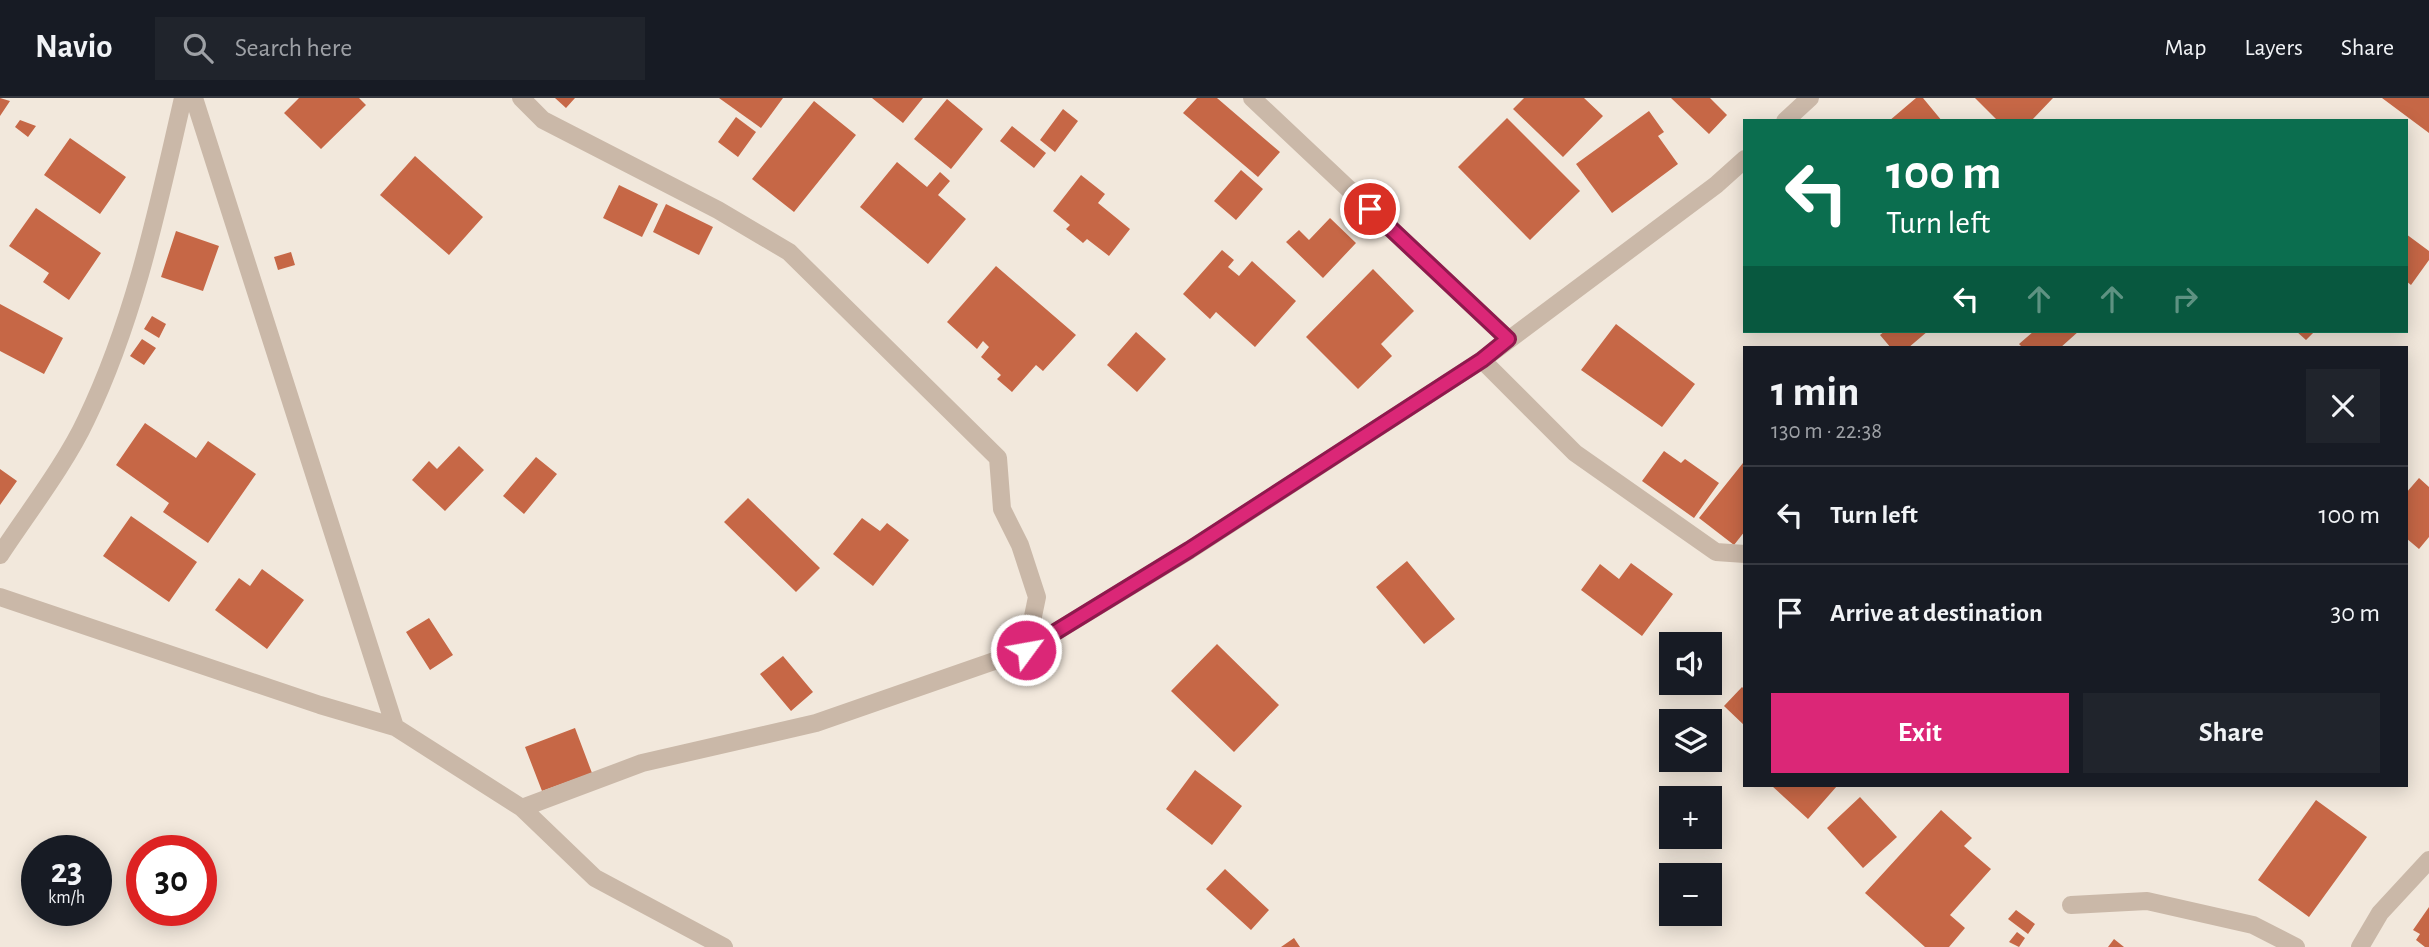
<!DOCTYPE html>
<meta charset="utf-8">
<style>
:root{--surface:#171b24;--page:#20242c;--text:#f1f3f6;--muted:#9ea1a6;--line:#363941;--accent:#db2777}
body{margin:0;font-family:"Alegreya Sans",sans-serif;background:var(--page);color:var(--text);height:100vh;display:flex;flex-direction:column;font-size:26px;white-space:nowrap}
*{box-sizing:border-box;margin:0}
p{font-size:23px;color:var(--muted)}
.icon{flex:none;width:38px;height:38px;fill:none;stroke:currentColor;stroke-width:2;stroke-linecap:round;stroke-linejoin:round}
.map{position:relative;flex:1;overflow:hidden}
.side{position:absolute;left:1743px;top:248px;width:665px;height:441px;display:flex;flex-direction:column;background:var(--surface);border-radius:0px;box-shadow:0 4px 18px #0003}
.side>*{flex:none}
.hud{position:absolute;left:1743px;top:21px;width:665px;height:214px;border-radius:0px;box-shadow:0 4px 18px #0003;background:#0b6e4f;color:#fff;overflow:hidden}
.fabs{position:absolute;left:1659px;top:534px;display:grid;gap:14px}
.fabs a{display:grid;place-items:center;width:63px;height:63px;border-radius:0px;background:var(--surface);box-shadow:0 4px 18px #0003;font-size:35px}
.speed{position:absolute;left:21px;top:737px;display:flex;gap:14px;font-size:35px;font-weight:700;text-align:center}
.speed>*{display:grid;place-content:center;width:91px;height:91px;border-radius:50%;background:var(--surface);box-shadow:0 4px 18px #0003;line-height:1}
.speed small{font-size:18px;font-weight:400}
.speed .limit{border:10px solid #d22;background:#fff;color:#111}
.pin{position:absolute;display:grid;place-items:center;width:60px;height:60px;color:#fff;margin:-30px;border:4px solid #fff;border-radius:50%;box-shadow:0 2px 7px #0007}
.me{position:absolute;width:77px;margin:-38px;rotate:58deg;stroke-linejoin:round;filter:drop-shadow(0 0 5px #0008)}
.turn{display:flex;align-items:center;gap:24px;height:147px;padding:0 28px;font-size:32px}
.turn .icon{width:91px;height:91px;stroke-width:2.5}
.turn b{display:block;font-size:49px;line-height:60px}
.lanes{display:flex;align-items:center;height:66px;padding:0 28px;background:#0003;justify-content:center;gap:35px;direction:ltr}
.lanes .off{opacity:.35}
.round{display:grid;place-items:center;flex:none;width:74px;height:74px;border-radius:0px;background:var(--page)}
.summary{display:flex;align-items:center;justify-content:space-between;height:119px;padding:0 28px}
h1{font-size:42px;font-weight:600;line-height:52px}
.action{display:flex;gap:14px;margin-top:auto;padding:14px 28px}
.action a{flex:1;height:80px;border-radius:0px;background:var(--accent);color:#fff;font-size:28px;font-weight:600;line-height:80px;text-align:center}
.action a+a{background:var(--page);color:var(--text)}
ul{padding:0;list-style:none}
li{display:flex;align-items:center;gap:21px;height:98px;padding:0 28px;border-top:2px solid var(--line)}
li div{flex:1}
li b{display:block;font-size:26px}
li em{font-style:normal}
header{display:flex;align-items:center;gap:42px;box-sizing:border-box;height:98px;padding:0 35px;background:var(--surface);border-bottom:2px solid var(--line)}
header strong{font-size:33px}
nav{display:flex;gap:38px;margin-inline-start:auto;font-size:24px}
.search{width:490px;height:63px;background:var(--page);display:flex;align-items:center;gap:18px;box-sizing:border-box;padding:0 24px;border-radius:0px;color:var(--muted);font-size:26px}
.map>svg:first-child{display:block}
.building{fill:#c66746}
.lines{fill:none;stroke-linecap:round;stroke-linejoin:round}
.minor{stroke:#cab8a8;stroke-width:18}
.route-casing{stroke:#8e194d;stroke-width:18}
.route{stroke:#db2777;stroke-width:12}
</style>
<header>
<strong>Navio</strong>
<div class="search"><svg class="icon" aria-label="search" viewBox="0 0 24 24"><circle cx="10" cy="10" r="6"/><path d="M15 15l6 6"/></svg>Search here</div>
<nav><a>Map</a><a>Layers</a><a>Share</a></nav>
</header>
<div class="map">
<svg width="2429" height="849" viewBox="0 0 2429 849">
<rect width="100%" height="100%" fill="#f2e8dc"/>
<path class="building" d="M0 0 10 3 0 18Z
M299 0H359L366 7 321 51 284 15Z
M555 0H575L566 10Z
M719 0H783L761 30Z
M872 0H923L903 25Z
M1197 0H1217L1280 54 1258 79 1183 15Z
M1524 0H1584L1603 18 1563 59 1513 11Z
M1671 0H1710L1727 17 1709 36Z
M1916 0H1923L1942 23H1889Z
M1975 0H2053L2031 23H1998Z
M2382 0H2429V35Z
M947 1 983 31 951 71 914 41Z
M814 3 856 37 794 114 752 81Z
M1063 11 1078 23 1055 54 1040 42Z
M1649 13 1664 34 1658 38 1678 66 1612 115 1576 66Z
M736 19 756 34 738 59 718 44Z
M1507 20 1580 93 1530 142 1458 69Z
M20 22 36 28 28 39 15 29Z
M1012 28 1046 55 1034 70 1000 43Z
M70 40 126 79 100 116 44 77Z
M415 58 483 119 449 157 380 97Z
M897 64 927 89 940 74 950 83 938 97 966 121 928 166 860 109Z
M1241 72 1263 91 1236 122 1214 103Z
M1081 77 1105 96 1098 105 1130 131 1109 158 1087 141 1083 145 1066 131 1070 127 1053 113Z
M619 87 658 106 642 139 603 120Z
M666 106 713 129 699 157 653 134Z
M36 110 101 155 69 202 43 184 49 175 9 148Z
M1330 120 1356 145 1323 180 1286 144 1299 132 1309 142Z
M176 133 219 148 203 193 161 179Z
M2406 136 2429 153V162L2411 187 2406 183Z
M1222 152 1234 162 1228 169 1239 178 1252 163 1296 203 1255 249 1216 214 1210 221 1183 196Z
M291 154 295 167 278 172 274 159Z
M996 168 1076 237 1043 273 1036 267 1012 294 997 281 1001 277 981 259 989 249 983 243 977 251 947 224Z
M1373 171 1414 213 1381 246 1392 258 1358 291 1306 239Z
M0 206 63 240 44 276 0 253Z
M152 218 166 226 159 240 144 231Z
M1616 226 1695 286 1662 329 1581 272Z
M1885 233H1928L1908 250H1891L1880 237Z
M2034 233H2079L2060 250H2023L2019 246Z
M2296 233H2315L2306 242Z
M1136 234 1166 261 1137 294 1107 267Z
M142 241 156 250 144 267 130 258Z
M145 325 196 360 208 343 256 376 208 445 163 414 169 405 116 367Z
M459 348 484 372 445 413 412 382 429 363 437 371Z
M1664 353 1681 365 1685 361 1719 385 1694 420 1642 383Z
M536 359 557 376 524 416 503 398Z
M1743 365 1745 433 1734 447 1699 420Z
M0 371 17 383 0 407Z
M2419 380 2429 389V439L2419 451 2406 440V395Z
M748 400 820 470 796 494 724 424Z
M131 418 197 464 169 504 103 458Z
M862 420 880 433 887 425 909 442 873 488 833 456Z
M1407 463 1455 521 1424 546 1376 489Z
M1631 465 1673 496 1642 538 1581 492 1600 466 1619 481Z
M262 471 304 502 267 551 215 512 239 480 250 488Z
M429 520 453 557 430 572 406 534Z
M1217 546 1279 607 1234 654 1171 593Z
M783 558 813 594 791 613 760 576Z
M1742 589 1745 592V628L1724 608Z
M575 630 592 675 542 693 525 649Z
M1195 672 1242 708 1212 747 1166 711Z
M1772 688H1837L1808 721Z
M1860 699 1897 739 1863 770 1827 730Z
M2316 702 2367 739 2309 819 2258 782Z
M1941 712 1972 740 1964 748 1991 771 1950 817 1965 830 1949 849H1925L1865 795Z
M1225 771 1269 812 1251 832 1206 791Z
M2429 809V849H2425L2416 842 2420 836 2413 832Z
M2016 812 2035 826 2028 836 2008 821Z
M2017 834 2025 840 2019 849 2009 844Z
M1294 840 1300 849H1281Z
M2114 841 2124 849H2108Z"/>
<g class="lines">
<path class="minor" d="M194 0 395 629
M521 0 543 22 718 112 789 154 998 360 1002 411 1020 447 1037 499 1026 552
M1252 0 1508 241
M1785 23 1810 0
M1482 262 1575 355 1716 454 1745 456
M0 457C27 416 66 365 86 322 135 220 158 109 183 0
M0 499 320 607 395 629 522 710 595 780 724 849
M522 710 642 665 816 625 1026 552 1190 452 1482 262 1716 87 1745 61
M2071 807 2147 803 2253 827 2296 849
M2360 849 2380 815 2429 762"/>
</g>
<g class="lines">
<defs>
<path id="route" d="M1026 552 1189 452 1482 262 1508 241 1370 111"/>
</defs>
<use href="#route" class="route-casing"/>
<use href="#route" class="route"/>
</g>
</svg>
<div class="fabs">
<a><svg class="icon" aria-label="sound" viewBox="0 0 24 24"><path d="M4 9h4l5-4v14l-5-4H4zM17 9q2 3 0 6"/></svg></a>
<a><svg class="icon" aria-label="layers" viewBox="0 0 24 24"><path d="M12 4l9 5-9 5-9-5zM3 14l9 5 9-5"/></svg></a>
<a>+</a>
<a>−</a>
</div>
<div class="speed"><div>23<small>km/h</small></div><div class="limit">30</div></div>
<div class="pin" style="left:1370px;top:111px;background:#d93025"><svg class="icon" aria-label="arrive" viewBox="0 0 24 24"><path d="M6 21V4h12l-3 4 3 4H6"/></svg></div>
<svg class="me" style="left:1026px;top:552px" viewBox="-20 -20 40 40"><circle r="17" fill="#db2777" stroke="#fff" stroke-width="3"/><path d="M0-11L8 9 0 5-8 9z" fill="#fff"/></svg>
<div class="hud">
<div class="turn"><svg class="icon" aria-label="left" viewBox="0 0 24 24"><path d="M17 20v-9H6M10 6l-5 5 5 5"/></svg><div><b>100 m</b>Turn left</div></div>
<div class="lanes"><svg class="icon" aria-label="left" viewBox="0 0 24 24"><path d="M17 20v-9H6M10 6l-5 5 5 5"/></svg><svg class="icon off" aria-label="ahead" viewBox="0 0 24 24"><path d="M12 20V5M6 11l6-6 6 6"/></svg><svg class="icon off" aria-label="ahead" viewBox="0 0 24 24"><path d="M12 20V5M6 11l6-6 6 6"/></svg><svg class="icon off" aria-label="right" viewBox="0 0 24 24"><path d="M7 20v-9h11M14 6l5 5-5 5"/></svg></div>
</div>
<section class="side">
<div class="summary"><div><h1>1 min</h1><p>130 m · 22:38</p></div><a class="round"><svg class="icon" aria-label="close" viewBox="0 0 24 24"><path d="M6 6l12 12M18 6L6 18"/></svg></a></div>
<ul>
<li><svg class="icon" aria-label="left" viewBox="0 0 24 24"><path d="M17 20v-9H6M10 6l-5 5 5 5"/></svg><div><b>Turn left</b></div><em>100 m</em></li>
<li><svg class="icon" aria-label="arrive" viewBox="0 0 24 24"><path d="M6 21V4h12l-3 4 3 4H6"/></svg><div><b>Arrive at destination</b></div><em>30 m</em></li>
</ul>
<div class="action"><a>Exit</a><a>Share</a></div>
</section>
</div>
